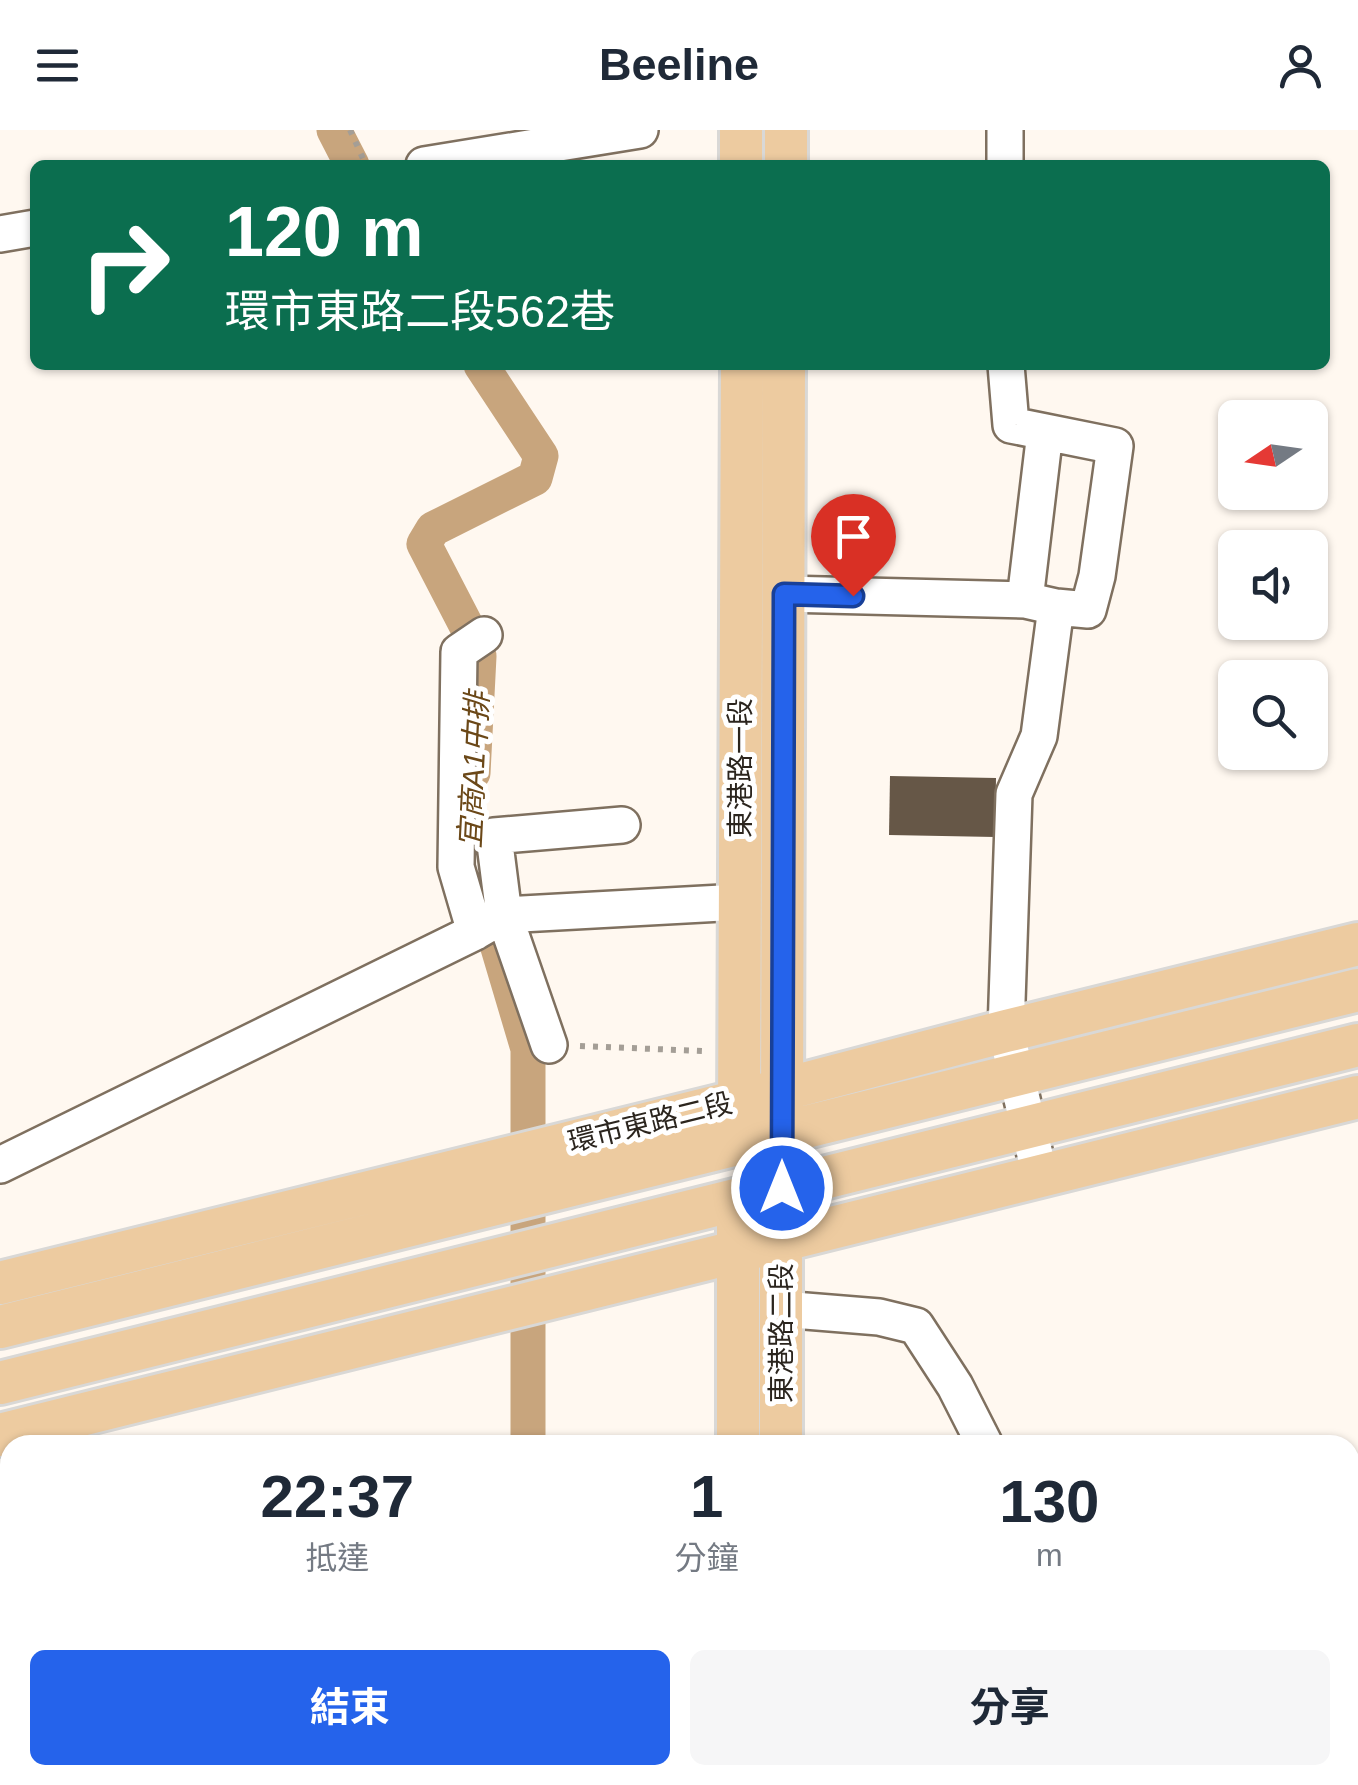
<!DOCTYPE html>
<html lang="zh-TW">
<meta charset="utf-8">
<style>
:root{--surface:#fff;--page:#f6f6f7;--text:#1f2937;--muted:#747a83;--accent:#2563eb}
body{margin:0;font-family:Arial,"Noto Sans TC",sans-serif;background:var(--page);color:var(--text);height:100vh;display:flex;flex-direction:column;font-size:38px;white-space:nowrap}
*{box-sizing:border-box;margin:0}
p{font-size:32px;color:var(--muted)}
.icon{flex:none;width:55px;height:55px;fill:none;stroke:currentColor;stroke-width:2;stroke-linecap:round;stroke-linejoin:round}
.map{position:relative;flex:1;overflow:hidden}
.details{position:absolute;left:0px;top:1305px;width:1360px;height:350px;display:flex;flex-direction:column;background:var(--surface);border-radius:30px 30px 0 0;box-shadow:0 2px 8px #0004}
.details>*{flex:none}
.top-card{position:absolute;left:30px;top:30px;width:1300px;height:210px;border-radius:15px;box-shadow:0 2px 8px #0004;background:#0b6e4f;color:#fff;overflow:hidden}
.needle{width:65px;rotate:257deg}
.buttons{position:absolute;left:1218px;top:270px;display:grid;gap:20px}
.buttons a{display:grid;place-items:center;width:110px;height:110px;border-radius:15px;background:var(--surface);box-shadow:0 2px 8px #0004;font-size:50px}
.pin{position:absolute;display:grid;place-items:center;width:85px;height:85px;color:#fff;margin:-102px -42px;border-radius:50% 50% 50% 0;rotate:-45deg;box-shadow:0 0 10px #0007}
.pin .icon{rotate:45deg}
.me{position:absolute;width:110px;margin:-55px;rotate:0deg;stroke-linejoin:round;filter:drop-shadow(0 0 8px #0008)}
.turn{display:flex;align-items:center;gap:35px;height:210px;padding:0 30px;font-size:45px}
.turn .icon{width:130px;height:130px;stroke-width:2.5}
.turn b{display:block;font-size:70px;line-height:85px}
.eta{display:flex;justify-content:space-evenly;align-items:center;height:170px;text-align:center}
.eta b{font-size:60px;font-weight:700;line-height:70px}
.action{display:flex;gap:20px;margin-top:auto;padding:20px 30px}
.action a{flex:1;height:115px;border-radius:15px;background:var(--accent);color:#fff;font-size:40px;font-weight:700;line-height:115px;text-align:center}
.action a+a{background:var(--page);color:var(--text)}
header{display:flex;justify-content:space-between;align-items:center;height:130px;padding:0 30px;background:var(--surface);font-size:45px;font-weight:700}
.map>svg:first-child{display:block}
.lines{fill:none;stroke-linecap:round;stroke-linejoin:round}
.canal{stroke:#c8a57d;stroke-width:35}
.building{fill:#665747}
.minor-casing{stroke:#7f705f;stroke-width:40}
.major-casing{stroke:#d9d8d6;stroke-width:48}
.path{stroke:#a49e96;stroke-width:6;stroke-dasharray:5 8;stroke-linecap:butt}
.minor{stroke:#fff;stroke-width:35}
.major{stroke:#edcba0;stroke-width:42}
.route-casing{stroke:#184099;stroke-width:25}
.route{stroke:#2563eb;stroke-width:18}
.labels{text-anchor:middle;stroke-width:10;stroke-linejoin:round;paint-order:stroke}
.street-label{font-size:28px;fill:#2b251e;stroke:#fff}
.water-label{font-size:30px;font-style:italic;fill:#6b4818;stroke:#fff}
</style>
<header><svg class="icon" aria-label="menu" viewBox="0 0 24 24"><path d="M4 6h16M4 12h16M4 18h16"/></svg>Beeline<svg class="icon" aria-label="person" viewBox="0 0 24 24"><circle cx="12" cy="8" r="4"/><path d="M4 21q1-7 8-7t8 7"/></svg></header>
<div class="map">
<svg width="1358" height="1655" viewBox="0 0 1358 1655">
<rect width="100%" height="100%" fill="#fff8f0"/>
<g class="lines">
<path class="canal" d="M334 0 352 35
M473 643 479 526 467 497 424 414 433 399 535 348 541 326 481 235
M493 801 528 919V1315
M529 1645V1655"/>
</g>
<path class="building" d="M890 646 996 648 995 707 889 705Z"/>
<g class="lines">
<defs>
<path id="minor" d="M1005 0V35
M424 35 640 0
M0 104 35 98
M784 464 1025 470 1056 477 1088 480 1097 446 1115 316 1011 295 1006 235
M1025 470 1045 302
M622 695 494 706 504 785 740 772
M475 802 456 737 459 522 484 505
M0 1035 475 802 504 785 549 915
M1040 1046 1006 901 1014 664 1039 606 1056 477
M781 1179 879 1187 916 1196 955 1256 985 1315
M1006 1645V1655
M1087 1645 1090 1655"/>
<path id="major" d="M741 0V35
M786 35V0
M782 984 784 235
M739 994 742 235
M781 1085V1315
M0 1153 739 971 1006 901 1358 814
M0 1197 1358 860
M0 1253 1358 915
M0 1305 1358 967
M738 1315V1095
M782 1645V1655
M737 1655V1645"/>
</defs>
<use href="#minor" class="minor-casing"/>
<use href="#major" class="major-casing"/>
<path class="path" d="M350 0 366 35
M580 916 703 921"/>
<use href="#minor" class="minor"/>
<use href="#major" class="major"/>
</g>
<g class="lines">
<defs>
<path id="route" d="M782 1058 784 464 853 466"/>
</defs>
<use href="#route" class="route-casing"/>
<use href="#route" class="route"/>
</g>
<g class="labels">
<g class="street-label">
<text transform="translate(740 638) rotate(-90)" y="10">東港路一段</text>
<text transform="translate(650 992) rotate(-14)" y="10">環市東路二段</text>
<text transform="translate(781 1203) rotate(-90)" y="10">東港路二段</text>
</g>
<g class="water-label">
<text transform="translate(474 640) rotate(-87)" y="10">宜商A1中排</text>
</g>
</g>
</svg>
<div class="buttons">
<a><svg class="needle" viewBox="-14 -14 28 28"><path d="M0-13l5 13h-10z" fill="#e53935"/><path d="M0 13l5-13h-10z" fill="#747a83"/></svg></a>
<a><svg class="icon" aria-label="sound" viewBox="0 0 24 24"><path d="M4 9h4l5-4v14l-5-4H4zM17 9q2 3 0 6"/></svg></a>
<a><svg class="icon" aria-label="search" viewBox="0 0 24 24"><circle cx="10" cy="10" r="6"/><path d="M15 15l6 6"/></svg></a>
</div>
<div class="pin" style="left:853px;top:466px;background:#d93025"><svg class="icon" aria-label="arrive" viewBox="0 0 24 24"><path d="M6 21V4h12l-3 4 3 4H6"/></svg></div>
<svg class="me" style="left:782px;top:1058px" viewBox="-20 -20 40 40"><circle r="17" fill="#2563eb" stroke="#fff" stroke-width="3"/><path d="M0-11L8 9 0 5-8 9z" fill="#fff"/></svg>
<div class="top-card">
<div class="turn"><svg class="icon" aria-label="right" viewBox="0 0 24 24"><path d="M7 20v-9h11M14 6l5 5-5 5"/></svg><div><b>120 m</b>環市東路二段562巷</div></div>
</div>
<section class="details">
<div class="eta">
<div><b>22:37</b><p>抵達</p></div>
<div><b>1</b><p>分鐘</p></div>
<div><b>130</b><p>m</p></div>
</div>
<div class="action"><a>結束</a><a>分享</a></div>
</section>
</div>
